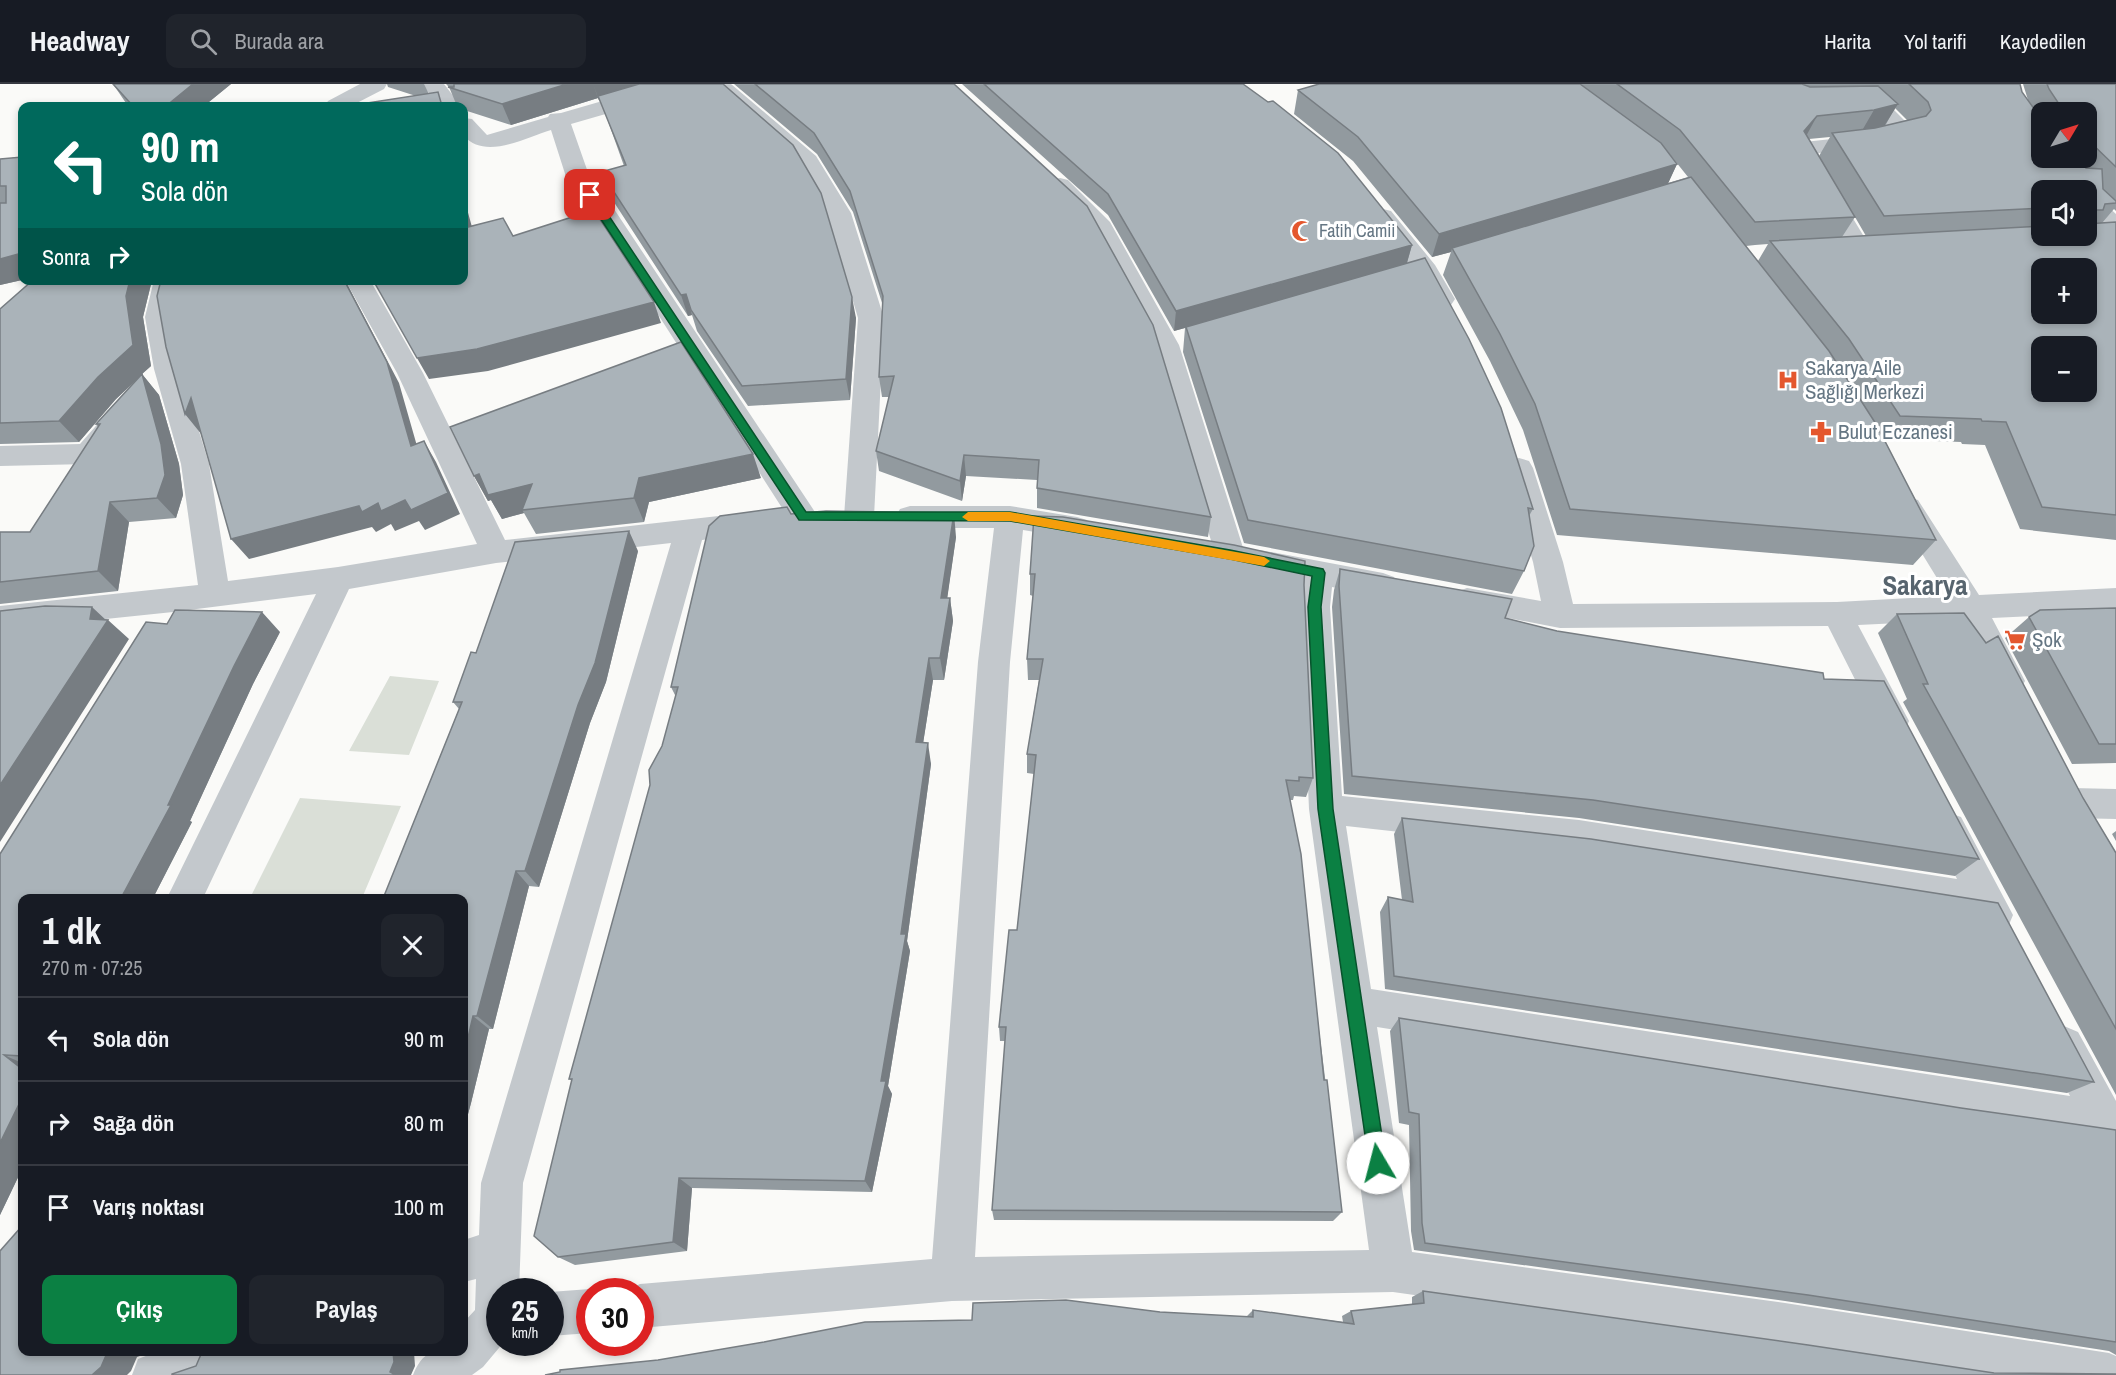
<!DOCTYPE html>
<html lang="tr">
<meta charset="utf-8">
<style>
:root{--surface:#171b24;--page:#20242c;--text:#f1f3f6;--muted:#9ea1a6;--line:#363941;--accent:#0b8043}
body{margin:0;font-family:"Archivo Narrow",sans-serif;background:var(--page);color:var(--text);height:100vh;display:flex;flex-direction:column;font-size:22px;white-space:nowrap}
*{box-sizing:border-box;margin:0}
p{font-size:20px;color:var(--muted)}
.icon{flex:none;width:33px;height:33px;fill:none;stroke:currentColor;stroke-width:2;stroke-linecap:round;stroke-linejoin:round}
.map{position:relative;flex:1;overflow:hidden}
.sheet{position:absolute;left:18px;top:810px;width:450px;height:462px;display:flex;flex-direction:column;background:var(--surface);border-radius:12px;box-shadow:0 3px 9px #0003}
.sheet>*{flex:none}
.guide{position:absolute;left:18px;top:18px;width:450px;height:183px;border-radius:12px;box-shadow:0 3px 9px #0003;background:#00695c;color:#fff;overflow:hidden}
.needle{width:39px;rotate:52deg}
.controls{position:absolute;left:2031px;top:18px;display:grid;gap:12px}
.controls a{display:grid;place-items:center;width:66px;height:66px;border-radius:12px;background:var(--surface);box-shadow:0 3px 9px #0003;font-size:30px}
.speed{position:absolute;left:486px;top:1194px;display:flex;gap:12px;font-size:30px;font-weight:700;text-align:center}
.speed>*{display:grid;place-content:center;width:78px;height:78px;border-radius:50%;background:var(--surface);box-shadow:0 3px 9px #0003;line-height:1}
.speed small{font-size:15px;font-weight:400}
.speed .limit{border:9px solid #d22;background:#fff;color:#111}
.pin{position:absolute;display:grid;place-items:center;width:51px;height:51px;color:#fff;margin:-26px;border-radius:12px;box-shadow:0 3px 9px #0006}
.me{position:absolute;width:66px;margin:-33px;rotate:352deg;stroke-linejoin:round;filter:drop-shadow(0 0 4px #0008)}
.turn{display:flex;align-items:center;gap:21px;height:126px;padding:0 24px;font-size:27px}
.turn .icon{width:78px;height:78px;stroke-width:2.5}
.turn b{display:block;font-size:42px;line-height:51px}
.then{display:flex;align-items:center;height:57px;padding:0 24px;background:#0003;gap:12px;font-size:22px}
.round{display:grid;place-items:center;flex:none;width:63px;height:63px;border-radius:12px;background:var(--page)}
.headline{display:flex;align-items:center;justify-content:space-between;height:102px;padding:0 24px}
h1{font-size:36px;font-weight:800;line-height:45px}
.primary-button{display:flex;gap:12px;margin-top:auto;padding:12px 24px}
.primary-button a{flex:1;height:69px;border-radius:12px;background:var(--accent);color:#fff;font-size:24px;font-weight:800;line-height:69px;text-align:center}
.primary-button a+a{background:var(--page);color:var(--text)}
ul{padding:0;list-style:none}
li{display:flex;align-items:center;gap:18px;height:84px;padding:0 24px;border-top:2px solid var(--line)}
li div{flex:1}
li b{display:block;font-size:22px}
li em{font-style:normal}
header{display:flex;align-items:center;gap:36px;box-sizing:border-box;height:84px;padding:0 30px;background:var(--surface);border-bottom:2px solid var(--line)}
header strong{font-size:28px}
nav{display:flex;gap:33px;margin-inline-start:auto;font-size:21px}
.search{width:420px;height:54px;background:var(--page);display:flex;align-items:center;gap:15px;box-sizing:border-box;padding:0 21px;border-radius:12px;color:var(--muted);font-size:22px}
.map>svg:first-child{display:block}
.green{fill:#dadfd7}
.lines{fill:none;stroke-linecap:round;stroke-linejoin:round}
.minor{fill:#c3c8cc;fill-rule:evenodd}
.wall{fill:#929a9f;fill-rule:evenodd}
.shaded-wall{fill:#777d82}
.building{fill:#aab3b9;stroke:#777d82;stroke-width:1.5;fill-rule:evenodd}
.route{fill:#0b8043;stroke:#07532c;stroke-width:1.5}
.slow{fill:#f59e0b}
.labels{text-anchor:middle;stroke-width:6;stroke-linejoin:round;paint-order:stroke}
.far-poi-label{font-size:18px;fill:#657683;stroke:#fff;text-anchor:start}
.poi-label{font-size:21px;fill:#657683;stroke:#fff;text-anchor:start}
.district-label{font-size:27px;font-weight:bold;fill:#57646e;stroke:#fff}
</style>
<header>
<strong>Headway</strong>
<div class="search"><svg class="icon" aria-label="search" viewBox="0 0 24 24"><circle cx="10" cy="10" r="6"/><path d="M15 15l6 6"/></svg>Burada ara</div>
<nav><a>Harita</a><a>Yol tarifi</a><a>Kaydedilen</a></nav>
</header>
<div class="map">
<svg width="2116" height="1291" viewBox="0 0 2116 1291">
<rect width="100%" height="100%" fill="#fafaf8"/>
<path class="green" d="M390 592 439 597 409 671 349 667Z
M300 714 401 722 362 814H250Z"/>
<g class="lines">
<path class="minor" d="M360 0H387L384 5 351 22H325L328 17Z
M422 0H444L461 22H439Z
M661 0H695L692 5 571 40 591 97 612 122 813 425 818 433 813 441 803 444 793 441 591 126 568 99 551 46C525 54 485 76 464 52V34L472 35 487 51 548 33 550 30 561 29Z
M707 0H731L816 72 851 129 884 234 874 433 869 441 859 444 849 441 844 433 858 234 827 129 799 81Z
M1871 10 1879 11 1911 43 1914 48 1911 53 1860 66 1819 69 1816 73 1872 166 1869 171 1860 173 1851 171 1848 166 1793 72 1804 58 1860 52 1888 45 1866 23 1845 22 1842 17 1845 12Z
M1060 94 1068 96 1110 138 1179 261 1245 470 1241 478 1230 481 1219 478 1215 470 1153 261 1088 142 1048 101 1052 96Z
M2084 106C2098 107 2106 121 2116 130V151L2108 149 2086 127V106Z
M1383 125 1391 127 1435 181 1455 215 1451 221 1442 223 1433 221 1415 189 1371 132 1375 127Z
M154 196H179L171 233 180 285 209 380 228 497 338 483 477 460 397 289 345 196H370L423 289 505 456 754 428 764 431 769 439 764 447 702 456 523 1099 519 1208H500V1258H504L483 1283 472 1291H413C425 1262 436 1268 464 1268V1238L475 1226 476 1195 464 1198V1156L479 1151 481 1099 671 459 496 479 349 505 203 814H167L316 510 173 528 0 546V522L198 501 181 380 154 285 145 233Z
M112 332 122 335 126 342 98 377 88 380 0 382V362L80 360 102 335Z
M1519 374 1529 377 1533 384 1563 478 1573 520 1837 518 1948 512 1894 424 1898 416 1908 413 1918 416 1979 511 2116 504V528L1992 534 2025 597 2020 606 2009 610 1998 606 1962 536 1858 541 1909 637 1905 647 1893 651 1881 647 1828 542 1560 544 1456 524 1452 516 1456 508 1467 504 1541 517 1533 478 1505 384 1509 377Z
M910 422H1010L1077 433 1087 436 1092 444 1087 452 1077 455 1023 446 1010 578 975 1173 1369 1166 1309 725 1300 523 1302 497 1249 485 1245 477 1249 469 1260 466 1383 489 1394 493 1398 501 1394 509 1383 513 1332 503 1330 523 1342 712 1579 736 1957 795 1932 744 1937 733 1949 729 1961 733 2013 831 2008 843 1995 848 1982 843 1976 831 1579 768 1346 742 1371 905 2070 1012 2045 961 2050 948 2064 942 2078 948 2116 1017V1077L2102 1071 2093 1055 1936 1033 1377 943 1412 1168 1785 1219 2109 1269 2116 1272V1291H1965L1785 1263 1393 1208 952 1217 640 1244V1208H624L640 1200 932 1175 978 578 994 444H910L900 441 895 433 900 425Z
M2072 704 2116 705V735L2072 734 2060 730 2055 719 2060 708Z
M590 1205 596 1208H590V1249L550 1252V1208Z
M156 1268H228L222 1284 205 1291H132L138 1275Z"/>
</g>
<path class="wall" d="M113 0H231L204 22H128Z
M387 0H424L429 10 416 12 388 3Z
M446 0H723L856 234 850 316 748 322 697 247 692 231 688 232 608 109 601 88 624 82 600 15 599 16 598 14 511 41 464 26V22H457L449 3Z
M734 0H954L1211 433 1208 453 1037 424V396L966 392 962 417 879 387 876 367 889 313H882L879 293 883 222 853 128 817 70Z
M962 0H1243L1412 161 1407 179 1533 425 1529 432 1524 487 1512 510 1244 459 1183 268 1185 244 1174 247 1108 131Z
M1319 0H2020L2022 8 2028 16 2023 0H2116V127L2114 125 2102 139 2116 138V456L2020 445 1985 361 1962 360 1961 358 1884 355 1936 456 1913 481 1557 451 1523 346 1490 277 1443 191 1451 168 1432 173 1353 77 1294 30 1298 6ZM1895 24 1907 36 1885 42ZM2042 28H2086V74H2042ZM1830 53 1819 72 1809 55ZM1668 68 1688 93 1668 99 1677 80ZM2042 106H2086V152H2042ZM1855 133 1866 152 1842 153ZM1768 160 1758 177 1746 162 1755 161Z
M22 73V196L0 201V75Z
M33 196H152L143 233 151 282 142 290 159 311 179 380 183 411 176 434 129 438 118 507 0 520V448H30L98 343 96 340 138 294 116 315 79 358 0 360V225Z
M474 392 761 394 649 418 644 438 536 450 524 429 502 435 491 416 488 417Z
M791 430 956 453 947 514H950L953 537 944 596H933L923 659 931 680 907 857 910 867 888 1002 892 1010 872 1108 692 1104 687 1167 575 1181 558 1173 572 997 569 995 676 613 671 603Z
M638 467 606 598 590 639 539 803 529 802 493 945H489L471 1019 464 1045V814L384 812 459 625 453 618 476 569Z
M1340 485 1505 534 1557 547 1824 595 1979 775 1955 792 1579 734 1344 710 1332 523 1334 506Z
M1030 490 1304 501 1313 694 1306 713 1294 712 1293 716H1290L1342 1128 1333 1137 994 1136 992 1126 1005 957H1000L999 943 1017 846 1034 690 1027 689V670L1039 596H1028L1027 575 1033 512 1030 511Z
M2116 524V679L2072 680 2005 554 2029 533Z
M1897 530 2083 714 2116 769V1011L1903 618 1907 615 1878 549Z
M280 548 253 600 190 737 192 738 153 814H22V1085L0 1131V770Z
M1402 734 2094 998 2067 1009 1385 905 1380 828 1388 813 1402 816 1394 750Z
M2116 747V757L2112 750Z
M1399 934 1961 1024 2116 1046V1271L2109 1267 1785 1217 1414 1166 1411 1147 1409 1041 1399 1039 1390 947Z
M1423 1207 1994 1289 2116 1291 658 1276 972 1236 1160 1228 1247 1233V1232L1253 1226 1343 1238 1342 1232 1351 1227 1412 1220V1213Z"/>
<path class="shaded-wall" d="M193 0H231L204 22H166Z
M567 0H593L598 14 511 41 502 20Z
M593 0H653L599 16Z
M1898 20 1883 44 1860 50 1874 26Z
M1817 32 1804 56V47Z
M1677 80 1666 104 1452 164 1451 168 1432 173 1439 150Z
M464 114 478 165 468 143 464 128Z
M1412 161 1406 182 1174 247 1176 227Z
M22 169V196L0 201V175Z
M130 196H152L143 233 151 282 142 290 159 311 179 380 183 411 176 434 157 414 142 291 116 315 79 358 59 337 126 212Z
M344 196H345L399 299 423 383 411 362Z
M686 210 692 231 688 232 681 211Z
M852 213 856 234 850 316 846 295Z
M654 218 661 239 488 287 429 295 417 274Z
M191 314 202 351 185 330Z
M424 357 436 378 460 430 425 446 419 437 395 447 391 440 376 448 372 443 249 475 231 455Z
M753 370 761 394 649 418 644 438 634 414 639 394Z
M964 371 966 392 962 417 960 397Z
M479 390 532 400 522 426 524 429 502 435 491 416 488 417 474 392Z
M110 418 129 438 118 507 98 487Z
M954 429 956 453 944 537 941 514Z
M629 447 638 467 606 598 590 639 539 803 525 787Z
M950 514 953 537 944 596 940 574Z
M92 523 107 537 108 536 129 555 0 758V701L90 535Z
M262 528 280 548 253 600 190 737 192 738 153 814H121L168 721 234 582Z
M929 574 933 596 920 679 916 658Z
M928 659 931 680 907 857 910 867 888 1002 892 1010 872 1108 865 1097 881 997Z
M516 787 529 802 493 945 477 932Z
M473 932 489 945 471 1019 464 1045V971Z
M4 971 22 979V985Z
M22 1014V1085L0 1131V1059Z
M679 1094 692 1104 687 1167 673 1158Z
M110 1268H151L137 1273 131 1287 127 1291H92L107 1269Z
M393 1268H414L415 1282 411 1291H395L390 1288Z"/>
<path class="building" d="M113 0H193L166 22H133Z
M454 0H567L502 20 448 3H454Z
M639 0H723L793 61 821 109 852 213 846 295 742 302 691 226 686 210 681 211 601 88 626 81 598 12Z
M755 0H954L1087 122 1153 241 1211 433 1037 404 1039 376 964 371 960 397 876 367 894 292 879 293 883 212 850 107 814 49Z
M984 0H1243L1268 18 1273 17 1338 69 1412 161 1176 227 1108 110Z
M1319 0H1580L1661 59 1677 80 1439 150 1358 53 1298 6Z
M1617 0H1802L1810 3 1878 2 1898 20 1874 26 1817 32 1804 47 1855 133 1755 138 1680 46Z
M1909 0H2020L2022 8 2042 36V74H2075L2086 84 2102 85 2103 105 2116 117V119L2105 120 2103 126H2086V106H2042V124L1884 132 1832 49 1875 44 1926 32 1931 26 1928 18Z
M2047 0H2116V83L2086 54V28H2061V23L2049 5Z
M438 8 442 22H348Z
M22 73V169L0 175V119H6V102H0V75Z
M1691 93 1829 267 1876 340 1936 456 1570 425 1535 320 1500 250 1452 164Z
M594 126 654 218 477 265 417 274 373 196H464V128L468 143 503 134 513 152Z
M2116 138V431L2042 423 2006 338 1982 337 1981 335 1900 332 1849 255 1770 157 2042 142V152H2086V140ZM2042 184H2086V230H2042ZM2042 262H2086V308H2042Z
M1425 174 1469 255 1501 324 1533 425 1528 424 1534 462 1524 487 1248 436 1186 243Z
M33 196H130L126 212 133 261 98 293 59 337 0 339V225Z
M161 196H344L387 278 411 362 424 357 448 409 411 426 405 416 381 427 378 419 362 428 359 422 231 455 191 314 185 330 166 263 157 212Z
M681 258 753 370 639 394 634 414 522 426 532 400 488 411 479 390 474 392 450 343Z
M142 290 161 360 165 391 157 414 110 418 98 487 0 498V448H30L100 340H96Z
M787 423 791 430 826 427 954 429 941 514H950L940 574H929L916 658 928 659 901 850H906L881 997H886L865 1097 679 1094 673 1158 558 1173 534 1152 572 995H569L650 701 649 686 662 662 678 603H671L709 442 720 432Z
M1034 432 1063 433 1234 461 1305 477 1304 501 1313 694 1299 693V697L1286 696 1301 770 1324 996H1327L1342 1128 992 1126 1006 943H999L1009 846H1017L1036 671 1027 670 1043 575H1027L1035 490H1030Z
M629 447 595 579 578 621 525 787H516L477 932H473L464 971V814H379L380 812H384L462 618H453L471 568 476 569 515 458Z
M1340 485 1512 515 1505 534 1557 547 1823 589 1824 595 1884 597 1979 775 1593 716 1352 692 1339 502Z
M45 522 92 523 90 535 108 536 0 701V527Z
M2116 524V660H2099L2029 533 2040 526Z
M175 526 262 528 234 582 168 721H171L121 814H22V972L4 971 22 985V1014L0 1059V770L146 538 167 540Z
M1964 529 1986 559 1998 552 2083 714 2116 769V945L1923 600H1928L1897 530Z
M1402 734 1591 755 1998 819 2094 998 1394 892 1388 813 1413 818Z
M1399 934 1961 1024 2116 1046V1258L1808 1211 1425 1159 1422 1139 1419 1030 1409 1028Z
M22 1142V1268H110L107 1269 101 1283 92 1291H0V1167Z
M1423 1207 1808 1261 1994 1289 2116 1290V1291H545L560 1288V1286L658 1276 764 1258 865 1238 972 1236 973 1219 1066 1216 1160 1228 1253 1233V1226L1354 1240 1351 1227 1424 1219Z
M202 1268H393L394 1278 390 1288 394 1290 395 1291H172V1290L196 1282Z"/>
<path class="route" d="M587 109 595 111 806 428H1010L1230 466 1323 485 1325 489 1321 523 1333 725 1386 1079 1384 1085 1378 1088 1372 1085 1369 1079 1318 725 1308 523 1312 492 1230 475 1010 437 799 436 585 111Z"/>
<path class="slow" d="M968 428H1010L1264 473 1270 477 1264 482 1010 437H968L962 433Z"/>
<defs>
<symbol id="mosque-bare" viewBox="-9 -9 18 18"><path d="M3.5-4.9A6 6 0 1 0 3.5 4.9A5 5 0 1 1 3.5-4.9Z" fill="#e4572e" stroke="#fff" stroke-width="2.5" paint-order="stroke"/></symbol>
<symbol id="hospital-bare" viewBox="-9 -9 18 18"><path d="M-5-5h3v3.5h4V-5h3V5h-3V1.5h-4V5h-3Z" fill="#e4572e" stroke="#fff" stroke-width="2.5" paint-order="stroke"/></symbol>
<symbol id="pharmacy-bare" viewBox="-9 -9 18 18"><path d="M-2-6h4v4h4v4h-4v4h-4v-4h-4v-4h4Z" fill="#e4572e" stroke="#fff" stroke-width="2.5" paint-order="stroke"/></symbol>
<symbol id="supermarket-bare" viewBox="-9 -9 18 18"><path d="M-6-5.5h2.5l.6 2H6L4.5 2H-2.5L-4.4-4H-6ZM-1.5 3.2a1.3 1.3 0 1 0 .1 0ZM3 3.2a1.3 1.3 0 1 0 .1 0Z" fill="#e4572e" stroke="#fff" stroke-width="2.5" paint-order="stroke"/></symbol>
</defs>
<g fill-rule="evenodd">
<use href="#mosque-bare" x="1287" y="132" width="30" height="30"/>
<use href="#hospital-bare" x="1773" y="281" width="30" height="30"/>
<use href="#pharmacy-bare" x="1806" y="333" width="30" height="30"/>
<use href="#supermarket-bare" x="2000" y="541" width="30" height="30"/>
</g>
<g class="labels">
<g class="far-poi-label">
<text x="1319" y="153">Fatih Camii</text>
</g>
<g class="poi-label">
<text x="1805" y="291">Sakarya Aile<tspan x="1805" dy="24">Sağlığı Merkezi</tspan></text>
<text x="1838" y="355">Bulut Eczanesi</text>
<text x="2032" y="563">Şok</text>
</g>
<g class="district-label">
<text x="1925" y="511">Sakarya</text>
</g>
</g>
</svg>
<div class="controls">
<a><svg class="needle" viewBox="-14 -14 28 28"><path d="M0-13l5 13h-10z" fill="#e53935"/><path d="M0 13l5-13h-10z" fill="#9ea1a6"/></svg></a>
<a><svg class="icon" aria-label="sound" viewBox="0 0 24 24"><path d="M4 9h4l5-4v14l-5-4H4zM17 9q2 3 0 6"/></svg></a>
<a>+</a>
<a>−</a>
</div>
<div class="speed"><div>25<small>km/h</small></div><div class="limit">30</div></div>
<div class="pin" style="left:590px;top:111px;background:#d93025"><svg class="icon" aria-label="arrive" viewBox="0 0 24 24"><path d="M6 21V4h12l-3 4 3 4H6"/></svg></div>
<svg class="me" style="left:1378px;top:1079px" viewBox="-20 -20 40 40"><circle r="19" fill="#fff"/><path d="M0-13L10 11 0 6-10 11z" fill="#0b8043"/></svg>
<div class="guide">
<div class="turn"><svg class="icon" aria-label="left" viewBox="0 0 24 24"><path d="M17 20v-9H6M10 6l-5 5 5 5"/></svg><div><b>90 m</b>Sola dön</div></div>
<div class="then">Sonra<svg class="icon" aria-label="right" viewBox="0 0 24 24"><path d="M7 20v-9h11M14 6l5 5-5 5"/></svg></div>
</div>
<section class="sheet">
<div class="headline"><div><h1>1 dk</h1><p>270 m · 07:25</p></div><a class="round"><svg class="icon" aria-label="close" viewBox="0 0 24 24"><path d="M6 6l12 12M18 6L6 18"/></svg></a></div>
<ul>
<li><svg class="icon" aria-label="left" viewBox="0 0 24 24"><path d="M17 20v-9H6M10 6l-5 5 5 5"/></svg><div><b>Sola dön</b></div><em>90 m</em></li>
<li><svg class="icon" aria-label="right" viewBox="0 0 24 24"><path d="M7 20v-9h11M14 6l5 5-5 5"/></svg><div><b>Sağa dön</b></div><em>80 m</em></li>
<li><svg class="icon" aria-label="arrive" viewBox="0 0 24 24"><path d="M6 21V4h12l-3 4 3 4H6"/></svg><div><b>Varış noktası</b></div><em>100 m</em></li>
</ul>
<div class="primary-button"><a>Çıkış</a><a>Paylaş</a></div>
</section>
</div>
